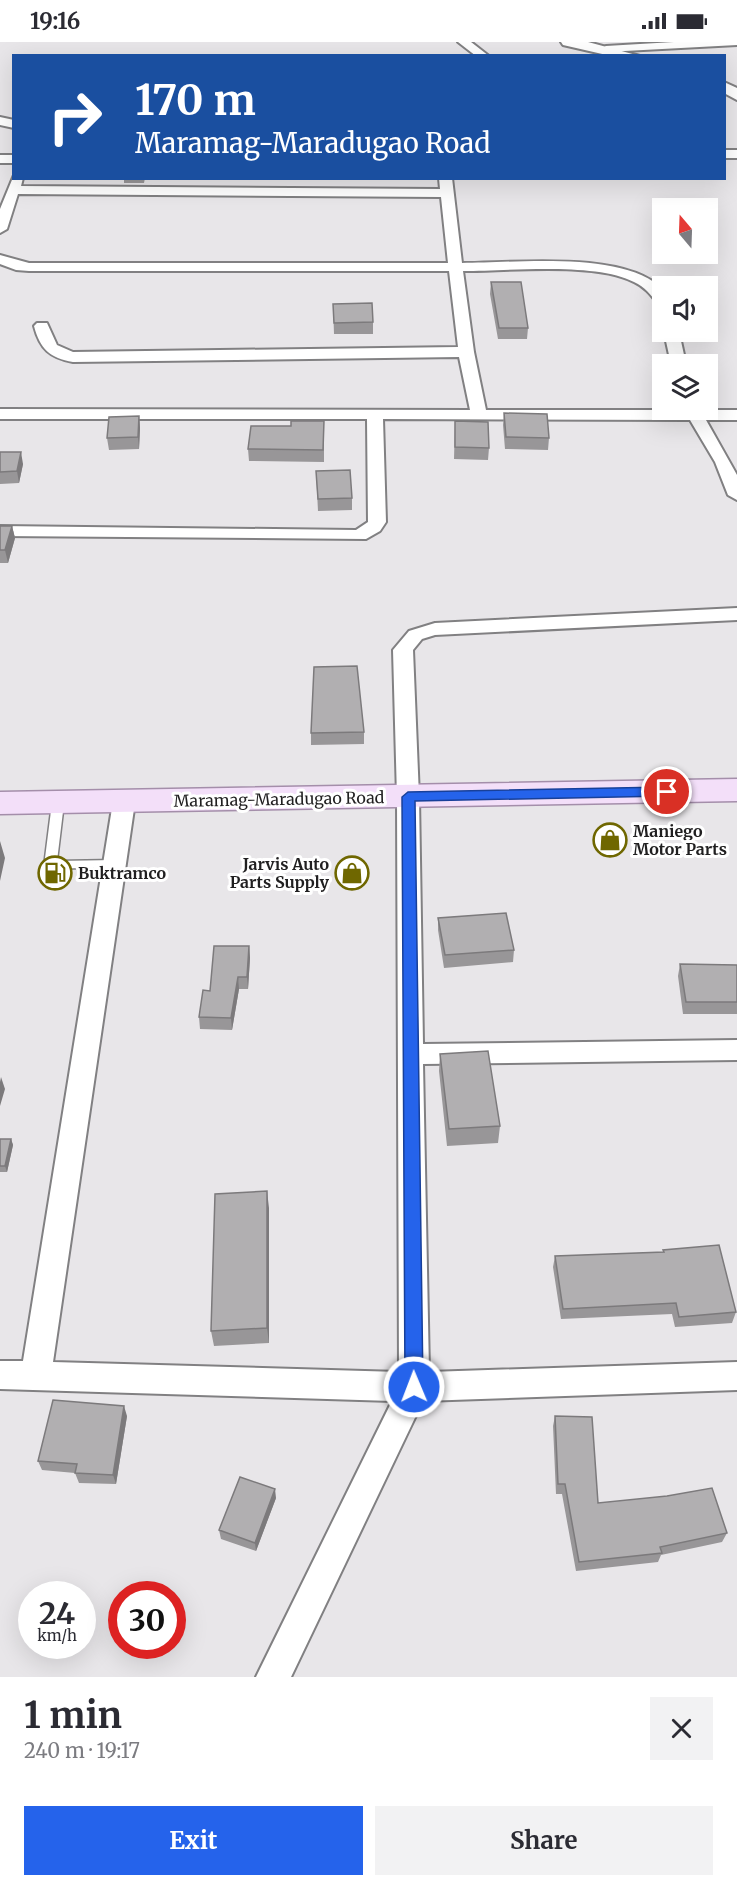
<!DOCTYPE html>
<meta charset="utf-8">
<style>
:root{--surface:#fff;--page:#f2f2f3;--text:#2b2b33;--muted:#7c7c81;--accent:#2563eb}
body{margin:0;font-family:Merriweather,serif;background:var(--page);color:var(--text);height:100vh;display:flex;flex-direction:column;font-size:22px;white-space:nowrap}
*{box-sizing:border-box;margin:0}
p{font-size:20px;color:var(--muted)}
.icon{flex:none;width:33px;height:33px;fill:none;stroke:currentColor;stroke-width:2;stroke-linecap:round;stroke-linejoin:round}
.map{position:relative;height:1635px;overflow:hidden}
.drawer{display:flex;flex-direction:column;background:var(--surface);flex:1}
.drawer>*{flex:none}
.top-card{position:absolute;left:12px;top:12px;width:714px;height:126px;border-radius:0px;box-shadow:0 6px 24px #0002;background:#1a4fa0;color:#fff;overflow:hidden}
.needle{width:39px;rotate:341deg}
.buttons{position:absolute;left:652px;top:156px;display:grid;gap:12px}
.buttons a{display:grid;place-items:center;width:66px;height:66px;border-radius:0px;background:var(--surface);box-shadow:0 6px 24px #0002;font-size:30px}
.speed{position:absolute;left:18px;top:1539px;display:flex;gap:12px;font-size:30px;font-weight:700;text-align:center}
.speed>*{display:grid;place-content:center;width:78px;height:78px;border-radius:50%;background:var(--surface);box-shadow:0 6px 24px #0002;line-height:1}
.speed small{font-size:15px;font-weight:400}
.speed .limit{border:9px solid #d22;background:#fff;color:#111}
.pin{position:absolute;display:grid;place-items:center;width:51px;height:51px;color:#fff;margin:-26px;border:3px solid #fff;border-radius:50%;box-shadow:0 2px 6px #0007}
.me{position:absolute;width:66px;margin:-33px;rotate:359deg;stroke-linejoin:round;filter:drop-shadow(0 0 4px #0008)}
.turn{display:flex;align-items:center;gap:21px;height:126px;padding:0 24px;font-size:27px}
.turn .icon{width:78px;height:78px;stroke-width:2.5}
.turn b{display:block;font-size:42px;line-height:51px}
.round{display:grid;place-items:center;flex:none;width:63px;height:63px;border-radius:0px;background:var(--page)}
.overview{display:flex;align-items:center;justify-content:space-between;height:102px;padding:0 24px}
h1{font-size:36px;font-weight:700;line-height:45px}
.button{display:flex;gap:12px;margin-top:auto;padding:12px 24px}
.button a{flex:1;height:69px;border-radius:0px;background:var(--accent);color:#fff;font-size:24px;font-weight:700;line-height:69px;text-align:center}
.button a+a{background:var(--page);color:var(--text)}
.status{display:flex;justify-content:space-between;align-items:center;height:42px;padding:0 30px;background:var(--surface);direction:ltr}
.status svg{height:16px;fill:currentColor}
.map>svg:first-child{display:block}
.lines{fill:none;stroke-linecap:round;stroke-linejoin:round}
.service-casing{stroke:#818082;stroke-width:3}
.minor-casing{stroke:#818082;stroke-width:4}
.tertiary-casing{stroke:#818082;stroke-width:4}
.primary-casing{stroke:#a48eaa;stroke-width:3}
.service{fill:#fff;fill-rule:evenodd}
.minor{fill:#fff;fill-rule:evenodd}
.tertiary{fill:#fff;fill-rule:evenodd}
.primary{fill:#f3dff9;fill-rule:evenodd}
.wall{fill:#989698}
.shaded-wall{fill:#7c7a7c}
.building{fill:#b1afb1;stroke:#7c7a7c;stroke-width:1.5}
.route{fill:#2563eb;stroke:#184099;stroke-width:1.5}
.labels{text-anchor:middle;stroke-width:6;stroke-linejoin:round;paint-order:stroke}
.street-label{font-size:16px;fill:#201f20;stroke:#fff}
.poi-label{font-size:16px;font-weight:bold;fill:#201f20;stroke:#fff;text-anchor:start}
</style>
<div class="status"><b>19:16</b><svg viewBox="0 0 49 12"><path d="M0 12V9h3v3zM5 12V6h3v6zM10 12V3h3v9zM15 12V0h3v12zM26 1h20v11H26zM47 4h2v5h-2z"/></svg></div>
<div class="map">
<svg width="737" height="1635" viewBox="0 0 737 1635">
<rect width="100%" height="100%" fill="#e8e6e9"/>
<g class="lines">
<defs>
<path id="service" d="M58 757 64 761 57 819 115 818 119 819 121 822 119 825 46 827 44 824 52 761Z"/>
<path id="minor" d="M458 0H471L489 14H476Z
M674 0H737V3L606 10 600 7 606 4Z
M0 75 14 78V86L0 83Z
M724 108H737V116H724Z
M0 113H14V121H0Z
M14 133V136H23L21 144 440 147 439 136H452L462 221C514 221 627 208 663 248V263L658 262C651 253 645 245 634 240 596 220 508 229 463 229L474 310 486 368H737V378H706L737 433V458L728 453 715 420 690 378 383 377 386 480 380 489 366 497 0 494V484L356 488 368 480 367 377H0V367L470 368 459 315 73 320C50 316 40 307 34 284L37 281H47L57 303 73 310 458 305 449 229H29L16 228 0 222V213L29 221H448L441 155 18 152 7 187 0 191V167Z
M664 290H679L686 322H671Z
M737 566V578L435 593 422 597 413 608 419 755 423 1002 737 998V1018L423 1022 429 1330 737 1320V1348L423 1359 291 1635H256L392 1359 0 1347V1319H23L113 760 116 755 124 752 132 755 135 760 53 1320 399 1330 397 755 393 608 409 589 435 581Z"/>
<path id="tertiary" d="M561 0H588L640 14H611L563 3Z
M724 40 737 46V58L724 51Z"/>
<path id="primary" d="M737 737V759L0 772V750Z"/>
</defs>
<use href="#service" class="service-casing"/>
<use href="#minor" class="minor-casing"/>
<use href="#tertiary" class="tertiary-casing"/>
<use href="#primary" class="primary-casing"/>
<use href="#service" class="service"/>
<use href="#minor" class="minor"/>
<use href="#tertiary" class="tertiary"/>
<use href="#primary" class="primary"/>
</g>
<path class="wall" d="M124 136H145L144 141H124Z
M491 240 528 286 527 297H498L490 252Z
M333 262 373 280V292H334Z
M504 371 549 396 548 408 505 407 503 383Z
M139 374 140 386 139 407 109 408 107 396Z
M324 379V420L249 419 248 407 291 384Z
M455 379 489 406 488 418 454 417Z
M0 410 23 422 19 441 0 442Z
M316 429 352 456V468L318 469Z
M0 484H12L15 496 8 521H0Z
M364 690V702L311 703V691Z
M438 876 514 908 513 920 444 926 438 888Z
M249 904 250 916 248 947H239L232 988 200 987 199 975 210 949Z
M680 922 737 923V972H683L678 934Z
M440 1012 500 1084 498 1101 447 1104 439 1029Z
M0 1097H11L13 1103 7 1130H0Z
M269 1166V1301L214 1304 211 1289Z
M663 1208 736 1270 732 1281 675 1285 672 1272 561 1277 553 1225 555 1214 663 1210Z
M127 1374 116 1442 79 1441 75 1431 42 1428 38 1419Z
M555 1374 598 1461 727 1491 722 1500 661 1513 658 1520 576 1529 562 1452H556L553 1384Z
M276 1456 256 1509 221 1497 219 1488Z"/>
<path class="shaded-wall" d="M139 374 140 386 139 407 138 395Z
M21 410 23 422 19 441 17 429Z
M12 484 15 496 8 521 5 508Z
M0 799 5 816 0 839Z
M249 904 250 916 248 947 247 935Z
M238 935 239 947 232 988 231 976Z
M1 1035 5 1047 0 1064V1040Z
M11 1097 13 1103 7 1130 5 1124Z
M267 1149 269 1166V1301L267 1286Z
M124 1364 127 1374 116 1442 113 1433Z
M275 1447 276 1456 256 1509 255 1501Z"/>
<path class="building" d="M491 240H521L528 286H499Z
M372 261 373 280 334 281 333 262Z
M504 371 547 372 549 396 506 395Z
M139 374 138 395 107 396 109 375Z
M291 379H324L323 408 248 407 251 384H291Z
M455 379 488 380 489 406 455 405Z
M0 410H21L17 429 0 430Z
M350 428 352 456 318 457 316 429Z
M0 484H12L5 508H0Z
M357 624 364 690 311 691 314 625Z
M506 871 514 908 445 913 438 876Z
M214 904H249L247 935H238L231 976 199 975 203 948 210 949Z
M680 922 737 923V960H686Z
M488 1009 500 1084 449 1087 440 1012Z
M0 1097H11L5 1124H0Z
M267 1149V1286L211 1289 215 1152Z
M719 1203 736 1270 679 1275 676 1261 563 1267 555 1214 664 1210 663 1208Z
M53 1358 124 1364 113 1433 75 1431 77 1422 38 1419Z
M555 1374 592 1375 598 1461 667 1454 712 1446 727 1491 660 1505 662 1511 579 1520 565 1442H558Z
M240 1435 275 1447 255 1501 219 1488Z"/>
<path class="route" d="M667 745 673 750 667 754 415 759 423 1345 420 1351 414 1354 407 1351 405 1345 402 755 408 750Z"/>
<defs>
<symbol id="shop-ring" viewBox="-11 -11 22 22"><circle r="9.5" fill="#fff" stroke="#6f6700" stroke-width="1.5"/><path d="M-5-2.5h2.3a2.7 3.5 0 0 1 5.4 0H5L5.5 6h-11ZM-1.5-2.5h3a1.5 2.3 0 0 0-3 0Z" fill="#6f6700"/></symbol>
<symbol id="fuel-ring" viewBox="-11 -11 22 22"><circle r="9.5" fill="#fff" stroke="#6f6700" stroke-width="1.5"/><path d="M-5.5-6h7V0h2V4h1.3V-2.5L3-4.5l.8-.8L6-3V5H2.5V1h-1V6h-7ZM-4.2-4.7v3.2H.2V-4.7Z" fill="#6f6700"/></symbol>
</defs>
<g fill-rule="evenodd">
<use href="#shop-ring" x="591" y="779" width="38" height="38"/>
<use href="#fuel-ring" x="36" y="812" width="38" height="38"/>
<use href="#shop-ring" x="333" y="812" width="38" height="38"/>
</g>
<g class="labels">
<g class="street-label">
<text transform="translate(279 757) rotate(-1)" y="6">Maramag-Maradugao Road</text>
</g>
<g class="poi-label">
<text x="633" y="795">Maniego<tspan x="633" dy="18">Motor Parts</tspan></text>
<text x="329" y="828" text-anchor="end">Jarvis Auto<tspan x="329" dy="18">Parts Supply</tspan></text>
<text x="78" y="837">Buktramco</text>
</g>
</g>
</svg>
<div class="buttons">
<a><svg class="needle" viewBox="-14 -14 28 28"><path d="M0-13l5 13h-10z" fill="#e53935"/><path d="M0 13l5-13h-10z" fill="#7c7c81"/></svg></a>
<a><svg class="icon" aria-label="sound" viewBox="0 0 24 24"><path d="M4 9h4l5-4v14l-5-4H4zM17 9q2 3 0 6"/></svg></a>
<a><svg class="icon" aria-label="layers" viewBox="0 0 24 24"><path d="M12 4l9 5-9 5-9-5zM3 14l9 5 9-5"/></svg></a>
</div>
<div class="speed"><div>24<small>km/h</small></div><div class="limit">30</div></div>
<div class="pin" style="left:667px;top:750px;background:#d93025"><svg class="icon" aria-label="arrive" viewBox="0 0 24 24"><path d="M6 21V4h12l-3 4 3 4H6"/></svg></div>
<svg class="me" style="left:414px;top:1345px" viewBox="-20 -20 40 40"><circle r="17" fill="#2563eb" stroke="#fff" stroke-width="3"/><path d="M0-11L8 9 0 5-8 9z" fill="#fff"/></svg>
<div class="top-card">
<div class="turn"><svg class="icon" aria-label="right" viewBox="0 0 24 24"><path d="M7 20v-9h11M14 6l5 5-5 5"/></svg><div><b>170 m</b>Maramag-Maradugao Road</div></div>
</div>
</div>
<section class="drawer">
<div class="overview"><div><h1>1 min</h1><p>240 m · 19:17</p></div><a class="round"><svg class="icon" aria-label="close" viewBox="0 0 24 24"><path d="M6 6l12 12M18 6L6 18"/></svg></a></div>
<div class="button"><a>Exit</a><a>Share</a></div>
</section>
